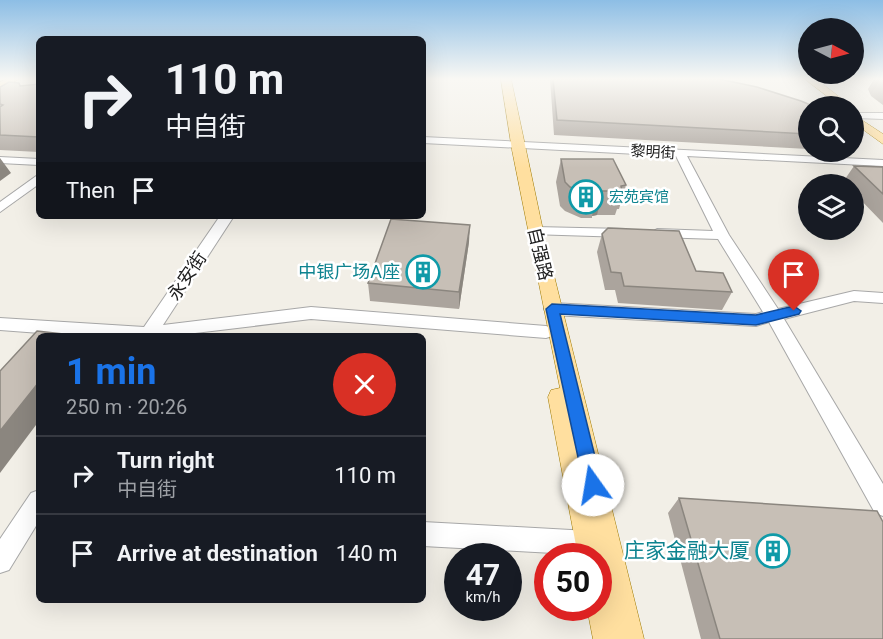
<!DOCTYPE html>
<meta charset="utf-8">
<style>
:root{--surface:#171b24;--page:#242831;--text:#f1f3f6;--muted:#9ea1a6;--line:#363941;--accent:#1a73e8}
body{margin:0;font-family:Roboto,"Noto Sans SC",sans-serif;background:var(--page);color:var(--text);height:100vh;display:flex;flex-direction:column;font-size:22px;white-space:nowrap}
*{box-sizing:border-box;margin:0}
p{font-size:20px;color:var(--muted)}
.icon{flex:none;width:33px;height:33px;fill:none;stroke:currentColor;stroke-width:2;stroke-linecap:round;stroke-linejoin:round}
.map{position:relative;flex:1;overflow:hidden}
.sheet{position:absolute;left:36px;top:333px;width:390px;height:270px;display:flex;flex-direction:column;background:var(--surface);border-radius:9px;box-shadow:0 6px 24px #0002}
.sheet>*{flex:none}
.guide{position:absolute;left:36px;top:36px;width:390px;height:183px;border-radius:9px;box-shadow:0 6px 24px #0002;background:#171b24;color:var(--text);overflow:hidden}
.needle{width:39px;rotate:96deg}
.buttons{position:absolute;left:798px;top:18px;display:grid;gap:12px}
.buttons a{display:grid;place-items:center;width:66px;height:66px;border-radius:50%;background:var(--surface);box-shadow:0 6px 24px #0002;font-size:30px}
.speed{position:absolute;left:444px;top:543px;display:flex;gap:12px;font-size:30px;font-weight:700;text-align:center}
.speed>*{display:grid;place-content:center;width:78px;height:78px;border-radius:50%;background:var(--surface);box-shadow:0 6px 24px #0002;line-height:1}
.speed small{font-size:15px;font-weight:400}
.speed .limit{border:9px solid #d22;background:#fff;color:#111}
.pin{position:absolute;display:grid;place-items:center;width:51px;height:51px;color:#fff;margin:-62px -26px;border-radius:50% 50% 50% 0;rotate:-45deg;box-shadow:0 0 6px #0007}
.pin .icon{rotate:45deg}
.me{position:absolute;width:66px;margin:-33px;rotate:347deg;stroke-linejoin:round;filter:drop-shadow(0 0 4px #0008)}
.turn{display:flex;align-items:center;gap:21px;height:126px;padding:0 30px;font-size:27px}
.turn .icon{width:78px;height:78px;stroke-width:2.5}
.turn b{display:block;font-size:42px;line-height:51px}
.then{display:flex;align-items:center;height:57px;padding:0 30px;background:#0003;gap:12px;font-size:22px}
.round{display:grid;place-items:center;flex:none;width:63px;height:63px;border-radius:32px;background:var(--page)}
.headline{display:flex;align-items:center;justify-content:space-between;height:102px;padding:0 30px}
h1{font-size:36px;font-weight:700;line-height:45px;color:var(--accent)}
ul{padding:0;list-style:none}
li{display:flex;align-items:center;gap:18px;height:78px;padding:0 30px;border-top:2px solid var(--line)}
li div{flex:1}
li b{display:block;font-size:22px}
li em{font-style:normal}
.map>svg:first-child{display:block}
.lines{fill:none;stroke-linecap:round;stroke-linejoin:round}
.minor-casing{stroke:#a8a8a8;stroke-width:2}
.major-casing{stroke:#9e7900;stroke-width:1}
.minor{fill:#fff;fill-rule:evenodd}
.major{fill:#ffdf9f;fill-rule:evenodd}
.wall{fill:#aba49d}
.shaded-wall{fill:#8b867f}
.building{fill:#c7bfb6;stroke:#8b867f;stroke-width:1.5}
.route{fill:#1a73e8;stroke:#114b97;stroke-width:1.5}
.labels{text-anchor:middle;stroke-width:5;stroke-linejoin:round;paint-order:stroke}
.far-street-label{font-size:15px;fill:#212121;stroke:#fff}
.far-culture-label{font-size:15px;fill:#0d838f;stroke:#fff;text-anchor:start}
.street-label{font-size:18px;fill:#212121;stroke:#fff}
.culture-label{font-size:18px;fill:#0d838f;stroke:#fff;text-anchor:end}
.near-culture-label{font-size:21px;fill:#0d838f;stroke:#fff;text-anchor:end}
</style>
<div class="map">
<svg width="883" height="639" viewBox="0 0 883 639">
<rect width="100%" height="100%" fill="#f2efe7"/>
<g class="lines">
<defs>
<path id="minor" d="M854 113H883V119L857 118 854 117Z
M423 137 883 160V166L687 156 729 235 778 309 854 291 883 293V303L854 301 784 319 883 484V516L875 513 769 322 756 326 552 315 546 313 544 309 546 305 552 303 756 314 763 312 718 239 657 237 650 233 657 229 713 231 676 156 423 143Z
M0 157 39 159V165L0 163Z
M39 174V184L0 212V202Z
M220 216H234L163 325 311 307 546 326 552 328 554 332 552 336 546 338 311 319 170 336H80L0 330V318L144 327Z
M535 227 625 229 632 233 625 237 530 234 528 231 530 228Z
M39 490V521L9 570 0 573V539L31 493Z
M423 522 589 531 597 535 601 543 597 551 589 555 423 546Z"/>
<path id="major" d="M7 79H19L0 89V82Z
M501 79H511L544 235 644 639H593L587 608H598V556H578L548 397 551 390 560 388 512 150Z
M805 79H816L851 106H840Z
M854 115 883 134V144L854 123Z"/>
</defs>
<use href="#minor" class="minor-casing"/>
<use href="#major" class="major-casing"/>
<use href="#minor" class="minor"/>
<use href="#major" class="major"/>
</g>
<path class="wall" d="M550 79H719L808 106V149L554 135Z
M874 79H883V105L871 96 868 89Z
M19 83 21 86 39 84V152L0 150V87Z
M561 159 626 185 619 209H617L615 215H597L592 216V218H581L565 211 560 206 556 182Z
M854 166 883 167V223L854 193V184H846L843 182Z
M602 234 696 271 732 292 722 310 618 303 615 290H605L597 252Z
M469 242 459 309 370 301 368 283Z
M679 498 883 639H701L668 513Z"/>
<path class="shaded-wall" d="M862 133 854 146V135Z
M0 158 11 173 0 181Z
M603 191 597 215 592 216 598 194 597 192Z
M470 225 469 242 459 309V292Z
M39 382V421L0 473V431Z"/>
<path class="building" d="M553 79H719L757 87 801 101 813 106H808V134L557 120Z
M9 82 19 83 20 86 39 84V137L0 135V107L3 105 0 104V87Z
M854 128 862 133 854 135Z
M561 159H613L626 185 621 186 622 191H603L597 192 598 194H587L570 187 565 182Z
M854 166 883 167V194Z
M391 219 470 225 459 292 368 283Z
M608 228 679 231 696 271 723 273 732 292 624 286 621 273 611 272 602 234Z
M37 331 63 334 64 336H39V382L0 431V371Z
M679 498 877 511 883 522V639H720Z"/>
<linearGradient id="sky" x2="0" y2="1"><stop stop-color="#8dbee5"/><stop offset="0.47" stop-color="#f9f8f4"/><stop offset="1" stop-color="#f9f8f4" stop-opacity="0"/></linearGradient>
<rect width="883" height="168" fill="url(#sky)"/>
<path class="route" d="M552 304 756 315 794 306 801 311 799 314 756 325 560 314 602 485 599 491 593 493 586 491 584 485 546 309Z"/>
<defs>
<symbol id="building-ring" viewBox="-11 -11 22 22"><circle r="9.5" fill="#fff" stroke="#0f9aa8" stroke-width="1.5"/><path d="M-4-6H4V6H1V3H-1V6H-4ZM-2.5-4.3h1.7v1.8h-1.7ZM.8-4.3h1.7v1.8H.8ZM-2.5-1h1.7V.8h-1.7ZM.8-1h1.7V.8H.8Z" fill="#0f9aa8"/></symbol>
</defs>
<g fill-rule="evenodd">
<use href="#building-ring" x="567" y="178" width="38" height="38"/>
<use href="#building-ring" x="404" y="253" width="38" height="38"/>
<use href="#building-ring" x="754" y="532" width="38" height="38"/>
</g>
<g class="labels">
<g class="far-street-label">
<text transform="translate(653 152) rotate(3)" y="5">黎明街</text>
</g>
<g class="far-culture-label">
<text x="609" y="202">宏苑宾馆</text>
</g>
<g class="street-label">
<text transform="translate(540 254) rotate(77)" y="6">自强路</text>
<text transform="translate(187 276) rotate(-56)" y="6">永安街</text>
</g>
<g class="culture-label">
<text x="400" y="278">中银广场A座</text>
</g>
<g class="near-culture-label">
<text x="750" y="558">庄家金融大厦</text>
</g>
</g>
</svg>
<div class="buttons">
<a><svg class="needle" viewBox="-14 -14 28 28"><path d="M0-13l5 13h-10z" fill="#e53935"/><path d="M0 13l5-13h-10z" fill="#9ea1a6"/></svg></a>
<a><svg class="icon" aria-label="search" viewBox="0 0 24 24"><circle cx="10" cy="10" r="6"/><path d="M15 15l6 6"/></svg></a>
<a><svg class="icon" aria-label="layers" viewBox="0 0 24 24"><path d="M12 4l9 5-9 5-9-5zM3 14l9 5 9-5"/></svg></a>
</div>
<div class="speed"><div>47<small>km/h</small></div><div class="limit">50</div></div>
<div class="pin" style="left:794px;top:311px;background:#d93025"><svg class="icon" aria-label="arrive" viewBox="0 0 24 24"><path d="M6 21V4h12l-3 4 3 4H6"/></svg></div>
<svg class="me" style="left:593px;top:485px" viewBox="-20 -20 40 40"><circle r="19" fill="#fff"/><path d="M0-13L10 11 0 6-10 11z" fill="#1a73e8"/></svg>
<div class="guide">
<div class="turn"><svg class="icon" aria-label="right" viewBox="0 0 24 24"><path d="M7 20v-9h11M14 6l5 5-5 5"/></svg><div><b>110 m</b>中自街</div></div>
<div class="then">Then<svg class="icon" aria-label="arrive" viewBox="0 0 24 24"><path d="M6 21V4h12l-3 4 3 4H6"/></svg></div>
</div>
<section class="sheet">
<div class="headline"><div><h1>1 min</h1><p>250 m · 20:26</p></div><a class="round" style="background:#d93025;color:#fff"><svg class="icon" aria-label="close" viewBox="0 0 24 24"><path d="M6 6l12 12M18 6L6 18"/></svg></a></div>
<ul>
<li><svg class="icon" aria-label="right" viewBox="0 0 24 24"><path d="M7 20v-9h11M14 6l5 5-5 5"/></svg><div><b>Turn right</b><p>中自街</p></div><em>110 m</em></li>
<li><svg class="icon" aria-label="arrive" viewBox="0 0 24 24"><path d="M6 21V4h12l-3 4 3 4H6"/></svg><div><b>Arrive at destination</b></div><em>140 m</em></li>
</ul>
</section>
</div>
